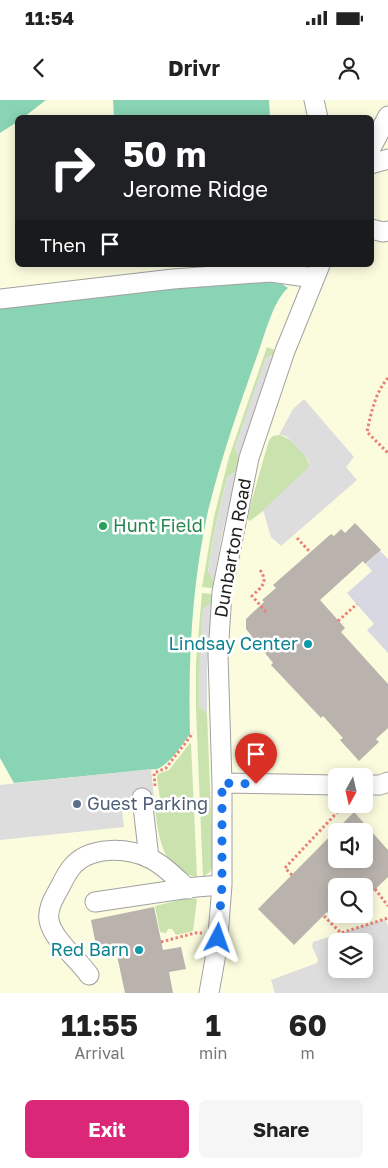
<!DOCTYPE html>
<style>
:root{--surface:#fff;--page:#f6f6f6;--text:#222;--muted:#767676;--accent:#db2777}
body{margin:0;font-family:"Golos Text",sans-serif;background:var(--page);color:var(--text);height:100vh;display:flex;flex-direction:column;font-size:19px;white-space:nowrap}
*{box-sizing:border-box;margin:0}
p{font-size:16px;color:var(--muted)}
.icon{flex:none;width:28px;height:28px;fill:none;stroke:currentColor;stroke-width:2;stroke-linecap:round;stroke-linejoin:round}
.map{position:relative;height:893px;overflow:hidden}
.drawer{display:flex;flex-direction:column;background:var(--surface);flex:1}
.drawer>*{flex:none}
.top-card{position:absolute;left:15px;top:15px;width:359px;height:152px;border-radius:8px;box-shadow:0 2px 12px #0003;background:#202124;color:#fff;overflow:hidden}
.needle{width:32px;rotate:188deg}
.controls{position:absolute;left:328px;top:668px;display:grid;gap:10px}
.controls a{display:grid;place-items:center;width:45px;height:45px;border-radius:8px;background:var(--surface);box-shadow:0 2px 12px #0003;font-size:25px}
.pin{position:absolute;display:grid;place-items:center;width:42px;height:42px;color:#fff;margin:-51px -21px;border-radius:50% 50% 50% 0;rotate:-45deg;box-shadow:0 0 5px #0007}
.pin .icon{rotate:45deg}
.me{position:absolute;width:55px;margin:-28px;rotate:4deg;stroke-linejoin:round;filter:drop-shadow(0 0 4px #0008)}
.turn{display:flex;align-items:center;gap:18px;height:105px;padding:0 25px;font-size:22px}
.turn .icon{width:65px;height:65px;stroke-width:2.5}
.turn b{display:block;font-size:35px;line-height:42px}
.then{display:flex;align-items:center;height:48px;padding:0 25px;background:#0003;gap:10px;font-size:19px}
.eta{display:flex;justify-content:space-evenly;align-items:center;height:85px;text-align:center}
.eta b{font-size:30px;font-weight:700;line-height:35px}
.button{display:flex;gap:10px;margin-top:auto;padding:10px 25px}
.button a{flex:1;height:58px;border-radius:8px;background:var(--accent);color:#fff;font-size:20px;font-weight:700;line-height:58px;text-align:center}
.button a+a{background:var(--page);color:var(--text)}
.status{display:flex;justify-content:space-between;align-items:center;height:35px;padding:0 25px;background:var(--surface);direction:ltr}
.status svg{height:14px;fill:currentColor}
header{display:flex;justify-content:space-between;align-items:center;height:65px;padding:0 25px;background:var(--surface);font-size:22px;font-weight:700}
.map>svg:first-child{display:block}
.education{fill:#fbfbde;fill-rule:evenodd}
.grass{fill:#c9e2ae}
.pitch{fill:#89d4b5}
.parking{fill:#ddd;fill-rule:evenodd}
.plaza{fill:#d8d8e3}
.building{fill:#bab3ad;fill-rule:evenodd}
.lines{fill:none;stroke-linecap:round;stroke-linejoin:round}
.minor-casing{stroke:#a1a1a1;stroke-width:21}
.path{stroke:#eb8077;stroke-width:3;stroke-dasharray:2.5 2.5;stroke-linecap:butt}
.minor{stroke:#fff;stroke-width:19}
.route{stroke:#1a73e8;stroke-width:9;stroke-dasharray:0 16.2}
.leisure-dot{fill:#2e9e5b;stroke:#fff;stroke-width:2}
.culture-dot{fill:#0f9aa8;stroke:#fff;stroke-width:2}
.service-dot{fill:#5c6f8a;stroke:#fff;stroke-width:2}
.labels{text-anchor:middle;stroke-width:5;stroke-linejoin:round;paint-order:stroke}
.leisure-label{font-size:18px;fill:#27864d;stroke:#fff;text-anchor:start}
.street-label{font-size:18px;fill:#1d1d1d;stroke:#fff}
.culture-label{font-size:18px;fill:#0d838f;stroke:#fff;text-anchor:end}
.service-label{font-size:18px;fill:#4e5e75;stroke:#fff;text-anchor:start}
</style>
<div class="status"><b>11:54</b><svg viewBox="0 0 49 12"><path d="M0 12V9h3v3zM5 12V6h3v6zM10 12V3h3v9zM15 12V0h3v12zM26 1h20v11H26zM47 4h2v5h-2z"/></svg></div>
<header><svg class="icon" aria-label="back" viewBox="0 0 24 24"><path d="M15 5l-7 7 7 7"/></svg>Drivr<svg class="icon" aria-label="person" viewBox="0 0 24 24"><circle cx="12" cy="8" r="4"/><path d="M4 21q1-7 8-7t8 7"/></svg></header>
<div class="map">
<svg width="388" height="893" viewBox="0 0 388 893">
<rect width="100%" height="100%" fill="#edeae4"/>
<path class="education" d="M0 0H388V893H0ZM18 18H371V165H18ZM336 676H364V704H336ZM336 731H364V759H336ZM336 786H364V814H336ZM336 841H364V869H336Z"/>
<path class="grass" d="M267 247 277 251V253L266 258 235 348 240 359 237 371 227 377 214 433 208 471 214 481 213 488 202 487 214 417 229 357Z
M279 335C290 337 310 356 309 367L272 404 250 421 247 418 248 414 269 340 273 336Z
M202 493 212 494V502L203 509 199 606 207 613 213 764 210 772 203 777 196 610V563Z
M190 643 191 644 197 777C159 771 158 730 154 700L160 699 157 677 158 674 169 670Z
M188 798 197 799 193 831 176 835 172 829H168L166 833 160 832 155 806Z"/>
<path class="pitch" d="M0 0H46L24 17 18 18 17 22 0 33Z
M113 0H269L270 17H114Z
M258 181 282 184 288 188C273 200 264 238 257 256 239 307 221 358 208 411 192 483 188 560 190 634 181 646 171 663 157 669L14 683 0 658V204Z"/>
<path class="parking" d="M277 253 240 359 235 348 253 294 266 258Z
M304 299 354 357 346 367 357 380 281 446 271 437 263 410 309 367 308 359 286 336 279 335 293 309Z
M237 371 222 435 214 481 208 472 214 434 227 377Z
M212 502 207 567V613L199 606V567L203 509Z
M151 669 155 707 122 711 124 727 0 740V685Z
M385 819 388 826V893H275L271 880 317 863 318 860 312 846 313 842ZM364 841V869H336V841Z"/>
<path class="plaza" d="M380 451 388 459V553L367 530 374 524 347 493 372 471 366 464Z"/>
<path class="building" d="M355 423 381 450 365 464 363 461 320 500 345 528 341 532 388 584V628L376 639 379 642 359 661 340 640 343 638 323 616 321 618 271 565 273 563 246 529V519L264 502 262 500 276 488 273 485 331 434 334 436 341 429 345 433Z
M354 712 388 750V777L364 800V786H336V814H349L339 823 327 812 294 845 258 809ZM336 731H364V759H336Z
M154 807 163 850 181 847 186 869 169 872 173 893H125L115 846 97 850 91 820Z"/>
<g class="lines">
<defs>
<path id="minor" d="M314 0 318 18
M371 48 388 16
M371 64 388 59
M371 129 383 132 388 131
M0 199 173 179 271 172 314 178
M222 683 336 685
M364 685H380L388 682
M142 698 149 758
M95 802 196 787 222 785
M89 875C78 859 52 839 49 820 47 807 56 795 61 785 64 779 67 773 71 768 88 746 126 747 149 758 164 765 176 778 188 789
M209 893 217 848 222 785V683L218 555 222 492 249 358 285 251 320 165"/>
</defs>
<use href="#minor" class="minor-casing"/>
<path class="path" d="M388 278C375 293 371 313 367 332L388 353
M297 438 310 452
M260 470C269 483 261 487 252 496L267 513
M338 521 357 504
M155 686 154 673 166 668 193 633
M292 775 285 768 345 704
M375 789 388 806
M324 816 341 833 388 818
M161 842 195 833H202"/>
<use href="#minor" class="minor"/>
</g>
<g class="lines">
<path class="route" d="M218 838 222 785V683L256 684"/>
</g>
<circle class="leisure-dot" cx="103" cy="426" r="5"/>
<g class="culture-dot">
<circle cx="308" cy="544" r="5"/>
<circle cx="139" cy="850" r="5"/>
</g>
<circle class="service-dot" cx="77" cy="704" r="5"/>
<g class="labels">
<g class="leisure-label">
<text x="113" y="432">Hunt Field</text>
</g>
<g class="street-label">
<text transform="translate(233 448) rotate(-80)" y="6">Dunbarton Road</text>
</g>
<g class="culture-label">
<text x="298" y="550">Lindsay Center</text>
<text x="129" y="856">Red Barn</text>
</g>
<g class="service-label">
<text x="87" y="710">Guest Parking</text>
</g>
</g>
</svg>
<div class="controls">
<a><svg class="needle" viewBox="-14 -14 28 28"><path d="M0-13l5 13h-10z" fill="#e53935"/><path d="M0 13l5-13h-10z" fill="#767676"/></svg></a>
<a><svg class="icon" aria-label="sound" viewBox="0 0 24 24"><path d="M4 9h4l5-4v14l-5-4H4zM17 9q2 3 0 6"/></svg></a>
<a><svg class="icon" aria-label="search" viewBox="0 0 24 24"><circle cx="10" cy="10" r="6"/><path d="M15 15l6 6"/></svg></a>
<a><svg class="icon" aria-label="layers" viewBox="0 0 24 24"><path d="M12 4l9 5-9 5-9-5zM3 14l9 5 9-5"/></svg></a>
</div>
<div class="pin" style="left:256px;top:684px;background:#d93025"><svg class="icon" aria-label="arrive" viewBox="0 0 24 24"><path d="M6 21V4h12l-3 4 3 4H6"/></svg></div>
<svg class="me" style="left:218px;top:838px" viewBox="-20 -20 40 40"><path d="M0-17L14 15 0 8-14 15z" fill="#1a73e8" stroke="#fff" stroke-width="4"/></svg>
<div class="top-card">
<div class="turn"><svg class="icon" aria-label="right" viewBox="0 0 24 24"><path d="M7 20v-9h11M14 6l5 5-5 5"/></svg><div><b>50 m</b>Jerome Ridge</div></div>
<div class="then">Then<svg class="icon" aria-label="arrive" viewBox="0 0 24 24"><path d="M6 21V4h12l-3 4 3 4H6"/></svg></div>
</div>
</div>
<section class="drawer">
<div class="eta">
<div><b>11:55</b><p>Arrival</p></div>
<div><b>1</b><p>min</p></div>
<div><b>60</b><p>m</p></div>
</div>
<div class="button"><a>Exit</a><a>Share</a></div>
</section>
